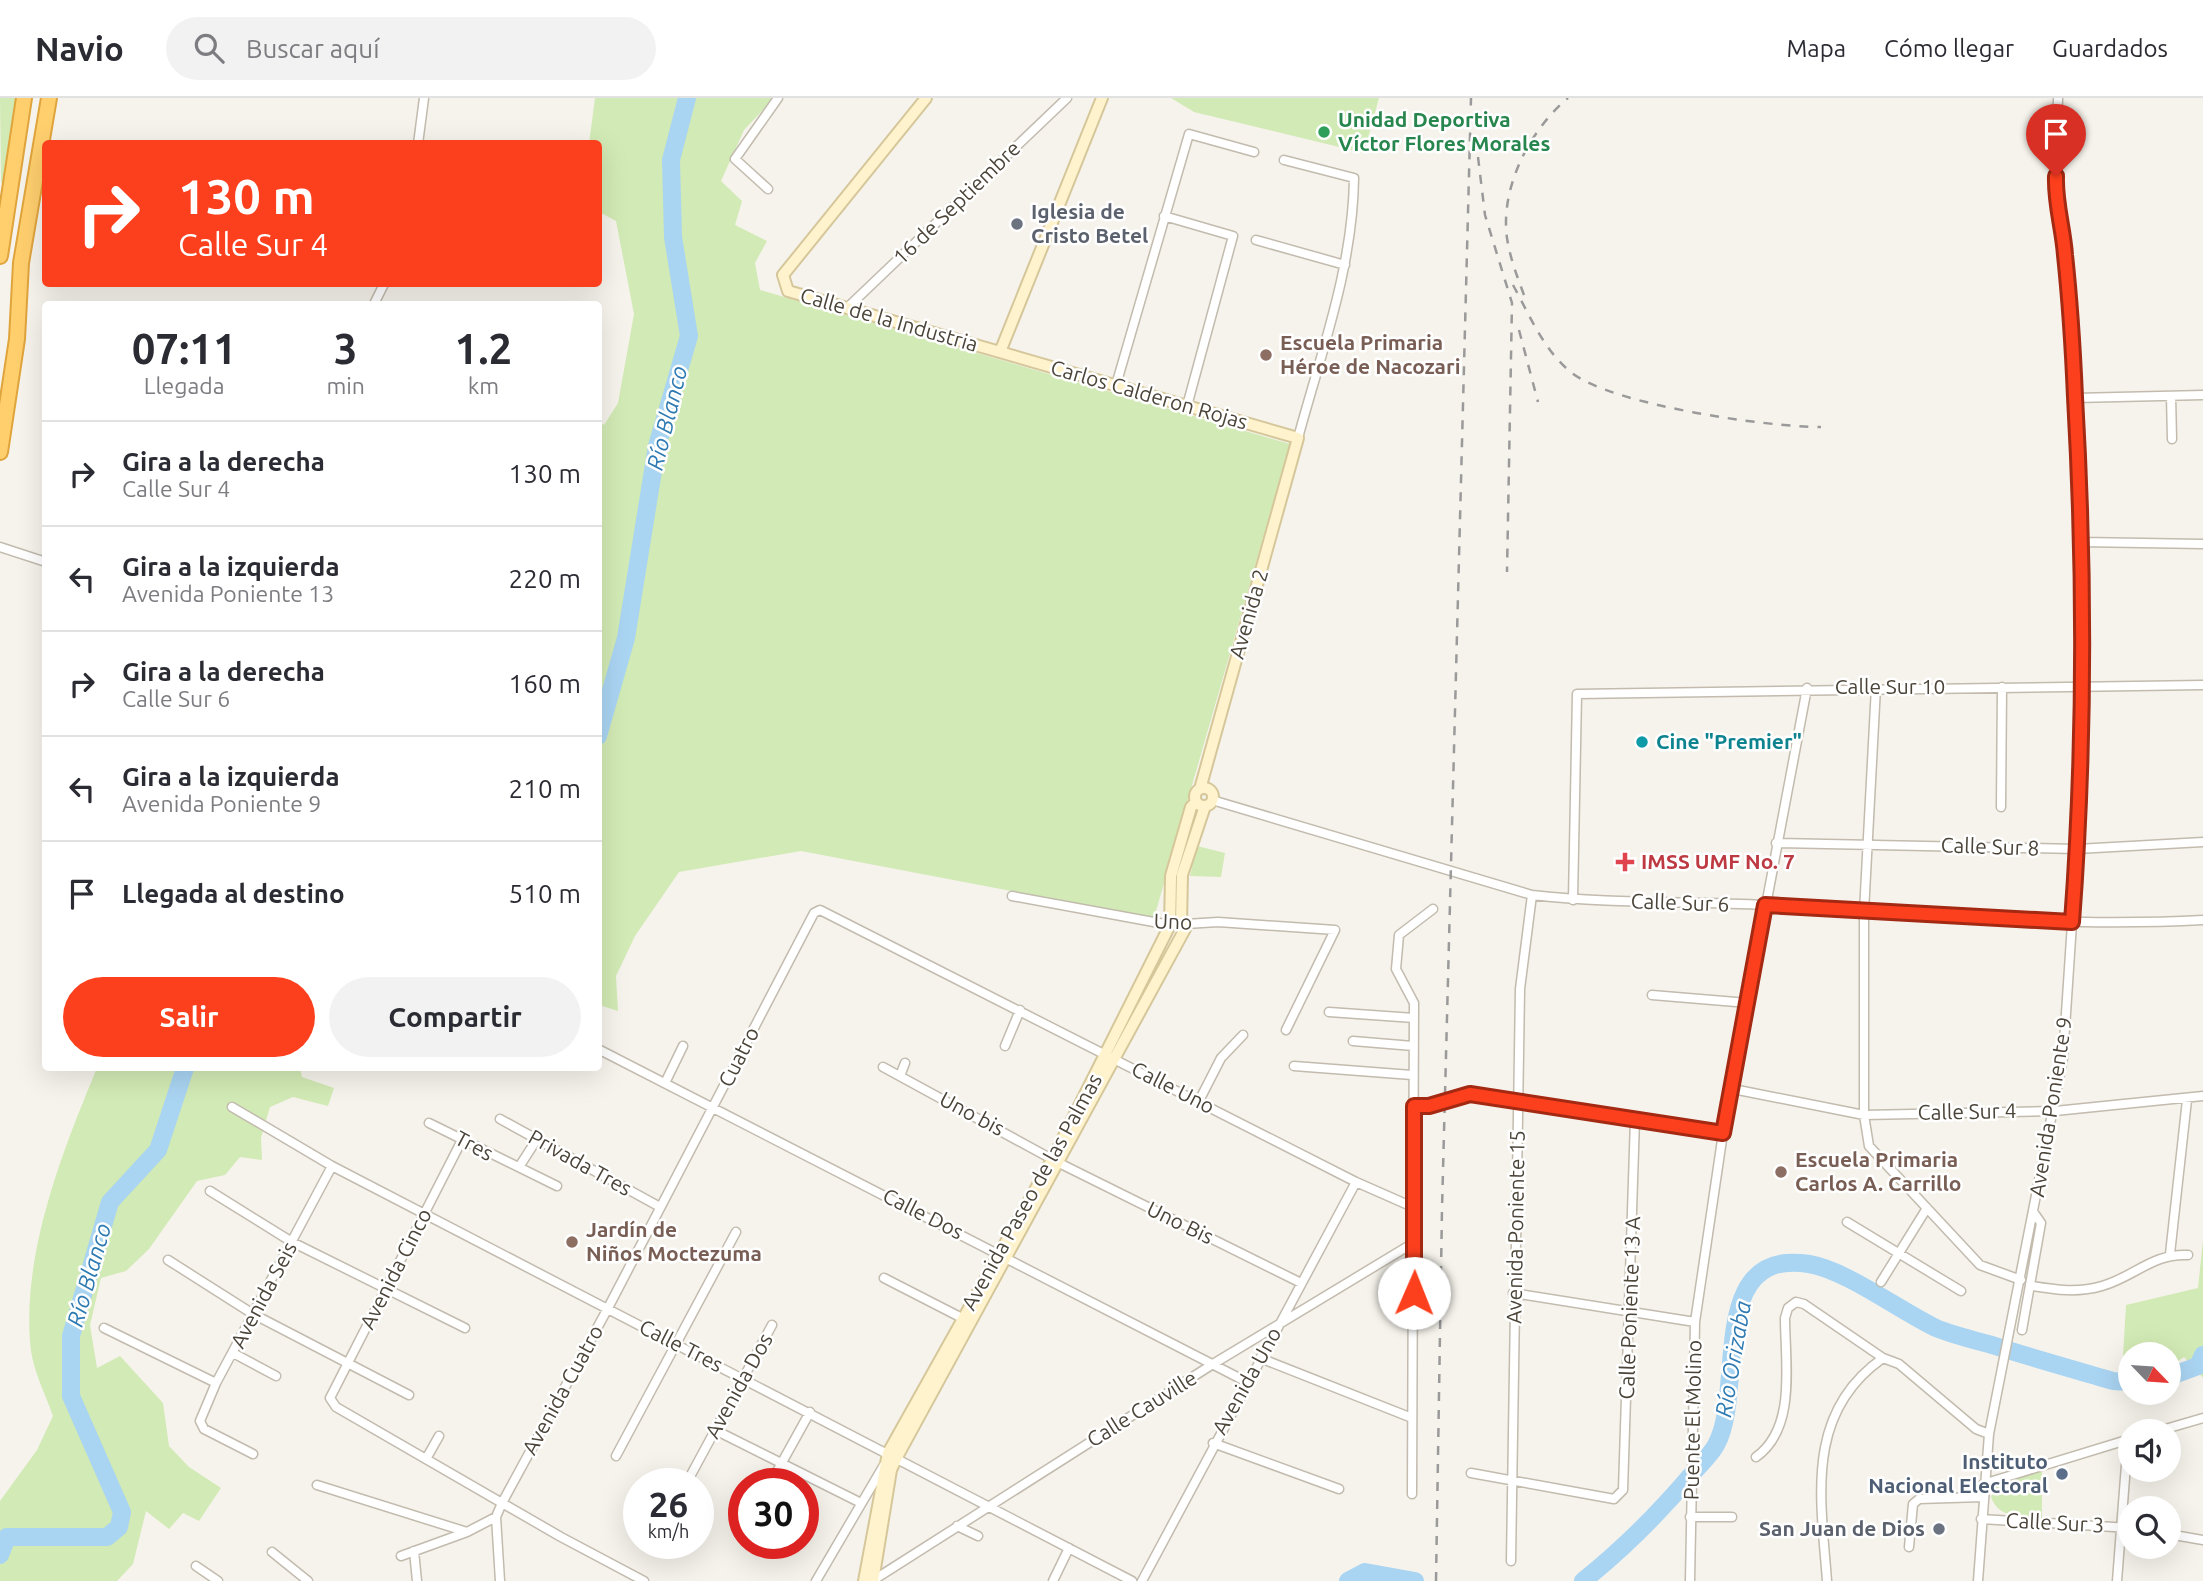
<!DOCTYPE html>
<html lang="es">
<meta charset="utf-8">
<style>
:root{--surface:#fff;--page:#f2f2f3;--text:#2b2b33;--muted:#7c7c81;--line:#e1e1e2;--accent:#fc3f1d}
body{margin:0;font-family:Ubuntu,sans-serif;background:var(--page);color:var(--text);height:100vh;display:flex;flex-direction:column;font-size:26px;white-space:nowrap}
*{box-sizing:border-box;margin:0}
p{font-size:23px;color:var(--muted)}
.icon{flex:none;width:38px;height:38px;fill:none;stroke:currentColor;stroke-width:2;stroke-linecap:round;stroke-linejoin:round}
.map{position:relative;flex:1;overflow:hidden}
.drawer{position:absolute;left:42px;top:203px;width:560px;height:770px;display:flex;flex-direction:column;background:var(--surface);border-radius:7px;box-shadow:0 7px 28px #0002}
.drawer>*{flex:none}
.top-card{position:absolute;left:42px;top:42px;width:560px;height:147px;border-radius:7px;box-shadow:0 7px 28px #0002;background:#fc3f1d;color:#fff;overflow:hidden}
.needle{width:46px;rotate:115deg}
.tools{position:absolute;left:2118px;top:1244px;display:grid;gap:14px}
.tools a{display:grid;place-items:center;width:63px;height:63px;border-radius:50%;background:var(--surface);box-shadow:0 7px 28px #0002;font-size:35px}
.speed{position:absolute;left:623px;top:1370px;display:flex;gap:14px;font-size:35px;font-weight:700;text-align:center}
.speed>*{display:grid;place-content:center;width:91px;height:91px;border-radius:50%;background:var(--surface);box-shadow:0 7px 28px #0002;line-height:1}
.speed small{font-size:18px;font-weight:400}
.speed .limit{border:10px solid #d22;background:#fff;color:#111}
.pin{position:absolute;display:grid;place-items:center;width:60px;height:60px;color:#fff;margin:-72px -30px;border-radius:50% 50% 50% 0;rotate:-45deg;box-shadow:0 0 7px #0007}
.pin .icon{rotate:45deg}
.me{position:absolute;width:77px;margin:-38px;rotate:1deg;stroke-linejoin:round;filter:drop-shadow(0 0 5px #0008)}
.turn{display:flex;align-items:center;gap:24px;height:147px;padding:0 21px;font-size:32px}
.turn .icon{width:91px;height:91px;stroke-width:2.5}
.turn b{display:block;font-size:49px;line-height:60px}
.eta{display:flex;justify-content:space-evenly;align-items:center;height:119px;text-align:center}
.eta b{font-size:42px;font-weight:600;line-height:49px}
.button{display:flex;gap:14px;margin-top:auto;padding:14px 21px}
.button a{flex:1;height:80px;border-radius:42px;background:var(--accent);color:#fff;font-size:28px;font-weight:600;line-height:80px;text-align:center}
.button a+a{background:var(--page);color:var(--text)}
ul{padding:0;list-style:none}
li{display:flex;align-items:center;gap:21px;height:105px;padding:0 21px;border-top:2px solid var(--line)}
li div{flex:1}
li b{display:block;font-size:26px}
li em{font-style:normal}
header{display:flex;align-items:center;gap:42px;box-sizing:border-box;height:98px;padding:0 35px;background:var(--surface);border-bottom:2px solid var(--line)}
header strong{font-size:33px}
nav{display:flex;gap:38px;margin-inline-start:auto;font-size:24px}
.search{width:490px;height:63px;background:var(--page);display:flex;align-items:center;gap:18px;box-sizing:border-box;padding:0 24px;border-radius:38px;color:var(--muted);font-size:26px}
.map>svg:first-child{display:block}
.green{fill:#d2eab5}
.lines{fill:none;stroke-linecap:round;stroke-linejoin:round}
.river{stroke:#a9d4f2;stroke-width:18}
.street-casing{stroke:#c2bbae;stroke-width:11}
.secondary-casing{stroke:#d6c79b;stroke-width:14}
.highway-casing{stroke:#e0a43c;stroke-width:18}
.street{stroke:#fff;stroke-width:8}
.secondary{stroke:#fff3cd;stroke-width:10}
.highway{stroke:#ffcf6e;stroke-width:14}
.rail{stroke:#9a9a9a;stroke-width:2.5;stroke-dasharray:9 9;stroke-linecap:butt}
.route-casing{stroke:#a42913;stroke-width:18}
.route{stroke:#fc3f1d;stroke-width:12}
.leisure-dot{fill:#2e9e5b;stroke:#fff;stroke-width:2.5}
.worship-dot{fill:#6b7280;stroke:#fff;stroke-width:2.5}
.education-dot{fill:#8d6e63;stroke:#fff;stroke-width:2.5}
.culture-dot{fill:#0f9aa8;stroke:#fff;stroke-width:2.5}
.health-dot{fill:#e0444e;stroke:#fff;stroke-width:2.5}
.service-dot{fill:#5c6f8a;stroke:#fff;stroke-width:2.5}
.labels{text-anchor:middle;stroke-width:5;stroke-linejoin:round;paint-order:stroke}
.leisure-label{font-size:21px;font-weight:bold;fill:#27864d;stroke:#fff;text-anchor:start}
.street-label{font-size:21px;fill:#4b4439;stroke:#fff}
.worship-label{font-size:21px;font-weight:bold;fill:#5b616d;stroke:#fff;text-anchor:start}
.education-label{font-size:21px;font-weight:bold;fill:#785e54;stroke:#fff;text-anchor:start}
.culture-label{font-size:21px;font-weight:bold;fill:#0d838f;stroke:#fff;text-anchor:start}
.health-label{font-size:21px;font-weight:bold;fill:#be3a42;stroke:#fff;text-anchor:start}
.service-label{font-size:21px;font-weight:bold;fill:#4e5e75;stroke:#fff;text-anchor:end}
.water-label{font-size:23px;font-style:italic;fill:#2e7ab2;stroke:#fff}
</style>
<header>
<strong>Navio</strong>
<div class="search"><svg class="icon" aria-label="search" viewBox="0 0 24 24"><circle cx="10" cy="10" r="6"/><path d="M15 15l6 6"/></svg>Buscar aquí</div>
<nav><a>Mapa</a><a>Cómo llegar</a><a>Guardados</a></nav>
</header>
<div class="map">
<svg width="2203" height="1483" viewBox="0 0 2203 1483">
<rect width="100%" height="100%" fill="#f6f3ec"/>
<path class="green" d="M0 0H18L5 81 1 85Z
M595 0H774L744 32 721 83 742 103 735 127 767 143 755 165 760 192 1290 346 1154 820 801 753 679 774 635 838 616 878 618 913 599 907V323L604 327 618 305 634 216 616 123 599 114 598 46H589Z
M1171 0H1379L1364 55 1194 14Z
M1197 748 1225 755 1221 779 1190 778Z
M97 970H300L302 979 334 990 328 1008 293 999 270 1009 261 1040 262 1062 240 1059 225 1077 197 1083 149 1151 126 1173 101 1180 90 1227 97 1270 120 1258 163 1305 169 1348 189 1369 221 1390 199 1423 183 1415 169 1431 146 1413 133 1466 117 1483H0V1403L37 1352 53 1318C46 1298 34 1274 31 1253 20 1160 62 1054 97 970Z
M2203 1142V1280L2184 1259 2168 1270V1256H2130V1274H2122L2126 1207 2198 1190Z
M2042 1372V1420C2021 1418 1999 1421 1991 1399L1997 1386Z"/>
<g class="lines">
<path class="river" d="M598 638 626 540 657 348 689 238 673 139 671 62 687 0
M2168 1279 2198 1268 2203 1257
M0 1457 7 1439H107L119 1429 122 1414 71 1298V1238L110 1104 158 1052 185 970
M1348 1483 1365 1474 1415 1483
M1583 1483C1623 1451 1659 1415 1692 1376 1699 1367 1710 1358 1716 1347 1746 1294 1705 1149 1809 1166 1846 1172 1900 1213 1936 1230 1953 1237 1974 1242 1992 1247 2032 1260 2073 1271 2113 1283L2130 1284"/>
<defs>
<path id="street" d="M418 46 424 0
M1284 62 1354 80C1353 169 1321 255 1298 340
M768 91 735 61 778 0
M1164 118 1233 138 1187 308
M1256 142 1345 167
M374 206 384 186
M847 210 1067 0
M1116 287 1189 36 1254 54
M2171 298 2172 341
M2075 300 2203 297
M2081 444 2203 446
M0 449 46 464
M1876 589 1864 814V1017L1869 1048 1980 1167 2021 1182
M1212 702 1532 797C1610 806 1688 803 1766 807 1912 815 2057 830 2203 822
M2001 709 2002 589
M1776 745 2077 751 2203 744
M1012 798 1170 827 1218 824 1335 832 1286 932
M1573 802 1577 596 2203 587
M1652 897 1748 905
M1329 914 1414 920
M1353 943 1413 948
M1005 948 1020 912
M598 951 1247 1284
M1294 968 1412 977
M883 969 1059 1065 1301 1185
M900 978 905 965
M665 985 683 948
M1733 991 1864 1017 2055 1013 2203 998
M1199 1003 1221 960 1243 937
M1414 1008H1429L1470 996 1723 1035
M232 1009 332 1068 1132 1483
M500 1021 660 1109
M429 1025 557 1088
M462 1042 330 1300 336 1309 561 1439 644 1483
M519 1069 537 1041
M210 1093 292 1144 465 1230
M1847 1124 1961 1193
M2170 1156 2187 1002
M168 1162 253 1216 409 1297
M884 1180 962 1220
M1881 1184 1927 1110
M2032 1188C2056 1192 2078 1195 2102 1188 2134 1179 2153 1155 2188 1157
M1513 1195 1695 1224
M104 1230 216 1285
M2022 1232 2041 1125 2034 1115
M233 1255 276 1278
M1260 1260 1412 1320
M715 1332 861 1405
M2155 1334 2203 1320
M1213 1345 1339 1391
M253 1356 204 1331 200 1323 216 1285 332 1068
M616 1358 736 1134
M1756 1359C1797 1330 1785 1264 1785 1220L1788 1210 1796 1204 1804 1206 1883 1260 1899 1266 1976 1331 1989 1336
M426 1361 439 1338
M1471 1375 1614 1401 1623 1392 1635 1021
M686 1386 772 1227
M770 1386 810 1314
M1983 1386 2130 1341
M317 1387 467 1434
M1412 1396 1414 905 1396 871 1399 837 1433 811
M1690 1419H1732
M1981 1421 2130 1430
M957 1428 978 1438
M742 1433 744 1431
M2168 1436 2203 1442
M1909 1449 1913 1406 1919 1401 1982 1399
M414 1453 417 1483
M272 1454 308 1483
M401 1458 467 1434 496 1419
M1511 1463 1520 891 1532 797
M196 1468 218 1483
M500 1483 496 1419 502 1405 608 1210 814 815 820 812 1356 1084 1415 1110
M816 1483 884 1367
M872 1483 1213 1266 1415 1144
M1053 1483 1069 1450
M1142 1483 1356 1084
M1690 1483 1695 1224 1723 1035 1807 590
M1827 1483C1821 1401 1804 1315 1883 1260
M1978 1483 1989 1336 2063 960 2077 751 2082 588 2081 444 2065 153 2055 104 2058 0
M2117 1483 2128 1341"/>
<path id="secondary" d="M926 0 783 177 788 193 1298 340 1200 691
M1000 254 1102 0
M1195 699a9 9 0 1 1 18 0a9 9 0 1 1-18 0Z
M864 1483 888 1355 1053 1060 1170 827 1171 778 1191 709 1196 704
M873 1483 891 1372 897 1359 1185 831 1181 827 1182 777 1205 708"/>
<path id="highway" d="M0 158 24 0
M0 354 17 241 21 165 49 0"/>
</defs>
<use href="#street" class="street-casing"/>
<use href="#secondary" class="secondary-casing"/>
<use href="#highway" class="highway-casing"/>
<use href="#street" class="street"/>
<use href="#secondary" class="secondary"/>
<use href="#highway" class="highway"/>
<path class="rail" d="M1478 59 1485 117 1512 205 1507 474
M1513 187C1530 218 1544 253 1572 275 1613 307 1767 329 1821 329
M1524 197C1517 178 1510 160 1507 140 1500 89 1530 32 1568 0
M1519 232 1538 304
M1436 1483 1442 1111 1471 0"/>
</g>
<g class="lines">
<defs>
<path id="route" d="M1414 1195V1008H1429L1470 996 1723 1035 1765 807 2072 824C2085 650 2085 474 2075 299 2073 252 2070 204 2065 157 2063 129 2055 106 2056 78"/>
</defs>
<use href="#route" class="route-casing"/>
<use href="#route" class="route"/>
</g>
<circle class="leisure-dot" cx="1324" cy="34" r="7"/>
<g class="worship-dot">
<circle cx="1017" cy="126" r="7"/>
<circle cx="1939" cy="1431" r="7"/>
</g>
<g class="education-dot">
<circle cx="1266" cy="257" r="7"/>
<circle cx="1781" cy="1074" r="7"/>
<circle cx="572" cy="1144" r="7"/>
</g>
<circle class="culture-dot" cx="1642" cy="644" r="7"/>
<path class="health-dot" d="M1621.5 753.5h7v7h7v7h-7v7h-7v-7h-7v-7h7z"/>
<circle class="service-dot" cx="2062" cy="1376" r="7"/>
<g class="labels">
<g class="leisure-label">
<text x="1338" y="29">Unidad Deportiva<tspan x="1338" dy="24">Víctor Flores Morales</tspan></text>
</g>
<g class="street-label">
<text transform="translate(957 105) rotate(-44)" y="7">16 de Septiembre</text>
<text transform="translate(889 222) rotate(16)" y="7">Calle de la Industria</text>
<text transform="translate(1149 297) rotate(16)" y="7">Carlos Calderon Rojas</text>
<text transform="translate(1249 516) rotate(-74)" y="7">Avenida 2</text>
<text x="1890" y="596">Calle Sur 10</text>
<text transform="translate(1990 749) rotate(2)" y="7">Calle Sur 8</text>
<text transform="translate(1680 805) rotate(2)" y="7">Calle Sur 6</text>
<text transform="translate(1173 824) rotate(2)" y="7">Uno</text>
<text transform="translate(739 959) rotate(-63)" y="7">Cuatro</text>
<text transform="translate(1173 990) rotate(27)" y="7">Calle Uno</text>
<text transform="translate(2051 1009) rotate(-81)" y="7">Avenida Poniente 9</text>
<text transform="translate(1967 1014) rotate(-1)" y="7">Calle Sur 4</text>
<text transform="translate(972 1016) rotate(28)" y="7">Uno bis</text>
<text transform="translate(474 1048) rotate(28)" y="7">Tres</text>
<text transform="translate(580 1065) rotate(29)" y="7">Privada Tres</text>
<text transform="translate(1032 1094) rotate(-61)" y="7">Avenida Paseo de las Palmas</text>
<text transform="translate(923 1116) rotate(27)" y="7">Calle Dos</text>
<text transform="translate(1180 1125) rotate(26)" y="7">Uno Bis</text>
<text transform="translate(1516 1129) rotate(-89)" y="7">Avenida Poniente 15</text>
<text transform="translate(396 1171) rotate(-63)" y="7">Avenida Cinco</text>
<text transform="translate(264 1197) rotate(-62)" y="7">Avenida Seis</text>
<text transform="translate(1630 1210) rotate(-88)" y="7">Calle Poniente 13 A</text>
<text transform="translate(681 1248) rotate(27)" y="7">Calle Tres</text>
<text transform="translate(1247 1283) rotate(-61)" y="7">Avenida Uno</text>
<text transform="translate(739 1288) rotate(-61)" y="7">Avenida Dos</text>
<text transform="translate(563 1292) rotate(-61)" y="7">Avenida Cuatro</text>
<text transform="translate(1142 1311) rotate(-32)" y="7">Calle Cauville</text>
<text transform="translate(1693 1322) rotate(-89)" y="7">Puente El Molino</text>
<text transform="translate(2055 1425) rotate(3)" y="7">Calle Sur 3</text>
</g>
<g class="worship-label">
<text x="1031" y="121">Iglesia de<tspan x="1031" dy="24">Cristo Betel</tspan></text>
<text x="1925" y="1438" text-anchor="end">San Juan de Dios</text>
</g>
<g class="education-label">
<text x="1280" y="252">Escuela Primaria<tspan x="1280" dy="24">Héroe de Nacozari</tspan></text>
<text x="1795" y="1069">Escuela Primaria<tspan x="1795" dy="24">Carlos A. Carrillo</tspan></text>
<text x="586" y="1139">Jardín de<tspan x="586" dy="24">Niños Moctezuma</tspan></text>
</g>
<g class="culture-label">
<text x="1656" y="651">Cine "Premier"</text>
</g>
<g class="health-label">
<text x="1641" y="771">IMSS UMF No. 7</text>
</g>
<g class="service-label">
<text x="2048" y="1371">Instituto<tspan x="2048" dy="24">Nacional Electoral</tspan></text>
</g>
<g class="water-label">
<text transform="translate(667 320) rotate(-76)" y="8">Río Blanco</text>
<text transform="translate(89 1177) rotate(-74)" y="8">Río Blanco</text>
<text transform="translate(1733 1261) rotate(-80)" y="8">Río Orizaba</text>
</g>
</g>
</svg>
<div class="tools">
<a><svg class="needle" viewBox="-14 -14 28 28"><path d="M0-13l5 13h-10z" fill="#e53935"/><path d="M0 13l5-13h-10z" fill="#7c7c81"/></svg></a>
<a><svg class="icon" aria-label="sound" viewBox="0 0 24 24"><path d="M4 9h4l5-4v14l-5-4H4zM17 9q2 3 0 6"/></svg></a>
<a><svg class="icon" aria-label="search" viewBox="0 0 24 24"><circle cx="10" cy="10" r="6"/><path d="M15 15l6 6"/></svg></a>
</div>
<div class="speed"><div>26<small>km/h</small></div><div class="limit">30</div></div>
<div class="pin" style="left:2056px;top:78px;background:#d93025"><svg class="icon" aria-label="arrive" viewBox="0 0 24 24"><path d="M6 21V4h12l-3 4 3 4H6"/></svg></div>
<svg class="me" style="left:1414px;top:1195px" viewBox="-20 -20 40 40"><circle r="19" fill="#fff"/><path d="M0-13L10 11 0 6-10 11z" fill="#fc3f1d"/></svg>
<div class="top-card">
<div class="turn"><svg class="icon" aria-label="right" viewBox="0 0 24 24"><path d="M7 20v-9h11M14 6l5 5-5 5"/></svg><div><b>130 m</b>Calle Sur 4</div></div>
</div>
<section class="drawer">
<div class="eta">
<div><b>07:11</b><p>Llegada</p></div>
<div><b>3</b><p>min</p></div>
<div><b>1.2</b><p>km</p></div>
</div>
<ul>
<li><svg class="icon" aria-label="right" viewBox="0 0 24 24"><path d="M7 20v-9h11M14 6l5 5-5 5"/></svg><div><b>Gira a la derecha</b><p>Calle Sur 4</p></div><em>130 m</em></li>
<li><svg class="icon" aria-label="left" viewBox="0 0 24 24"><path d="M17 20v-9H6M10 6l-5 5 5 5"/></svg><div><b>Gira a la izquierda</b><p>Avenida Poniente 13</p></div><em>220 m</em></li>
<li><svg class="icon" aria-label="right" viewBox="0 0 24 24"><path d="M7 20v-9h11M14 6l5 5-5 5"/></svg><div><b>Gira a la derecha</b><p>Calle Sur 6</p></div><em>160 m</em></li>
<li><svg class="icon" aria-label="left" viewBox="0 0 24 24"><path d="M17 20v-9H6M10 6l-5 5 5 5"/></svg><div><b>Gira a la izquierda</b><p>Avenida Poniente 9</p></div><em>210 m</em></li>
<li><svg class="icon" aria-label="arrive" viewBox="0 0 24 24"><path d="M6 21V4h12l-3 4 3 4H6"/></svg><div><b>Llegada al destino</b></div><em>510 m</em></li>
</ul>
<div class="button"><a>Salir</a><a>Compartir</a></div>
</section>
</div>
